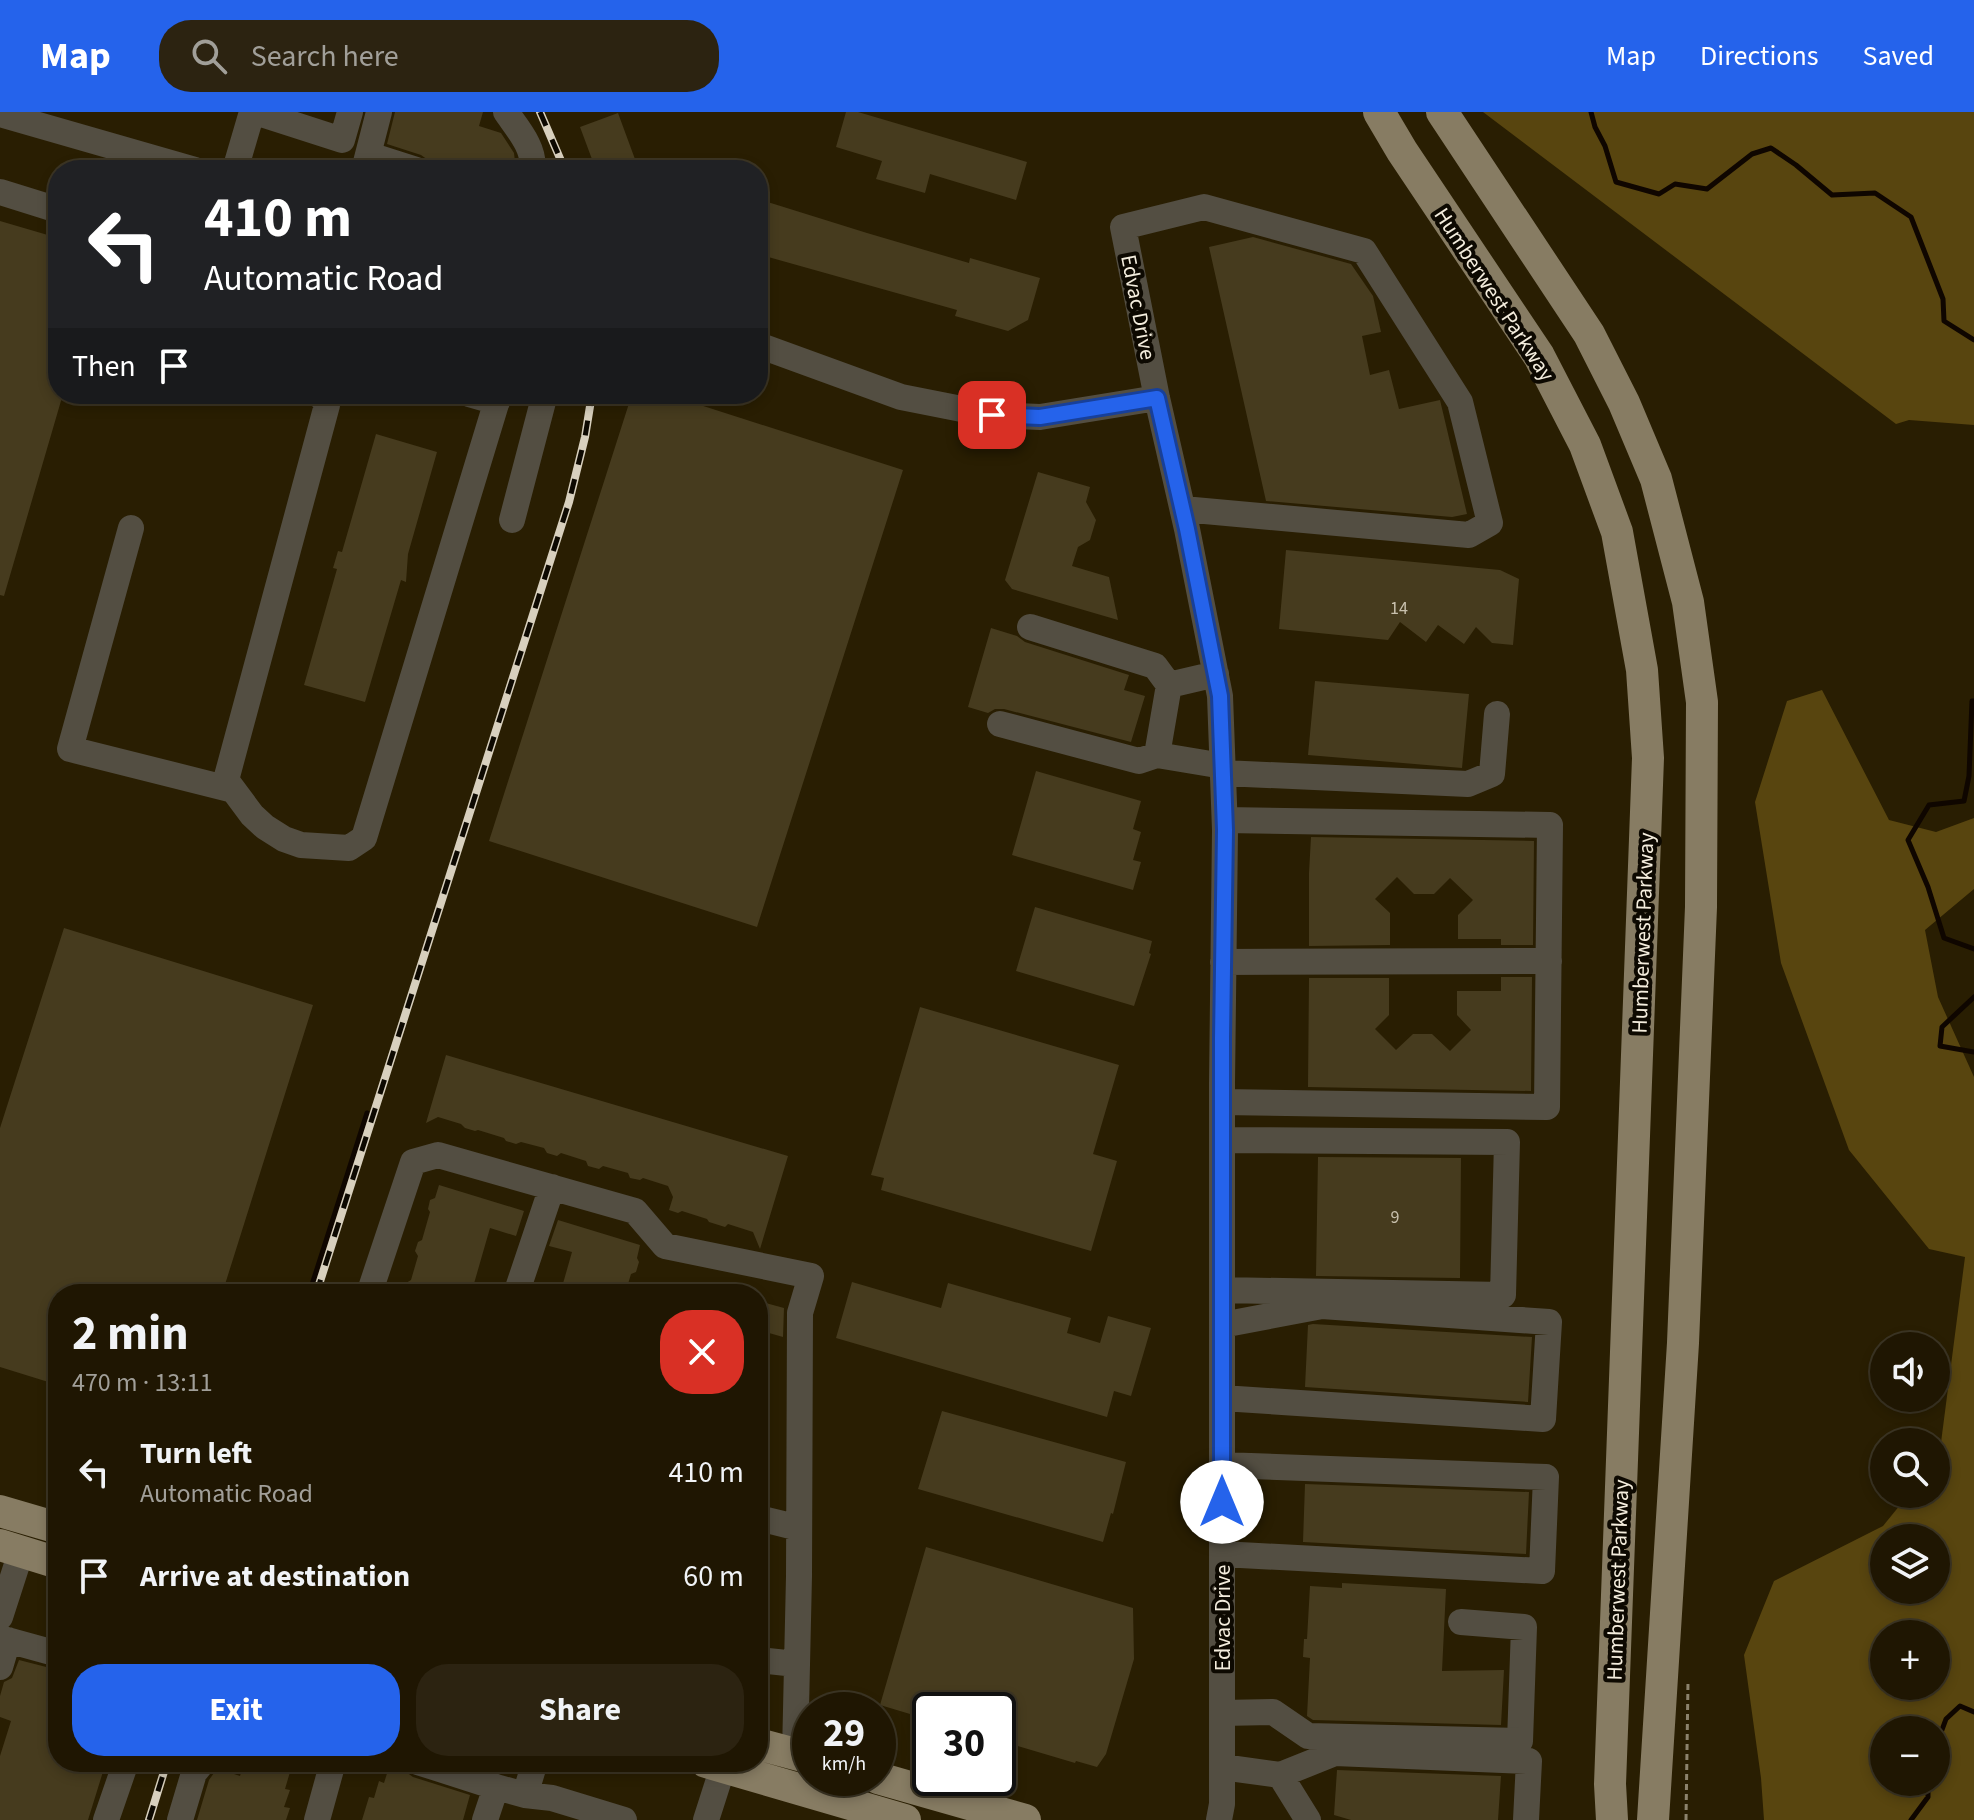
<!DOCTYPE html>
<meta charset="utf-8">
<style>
:root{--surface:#1f1602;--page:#2c2311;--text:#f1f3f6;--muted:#a19f99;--line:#3c3524;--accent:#2563eb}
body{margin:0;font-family:"Source Sans 3",sans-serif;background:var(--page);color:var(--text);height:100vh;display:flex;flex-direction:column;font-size:30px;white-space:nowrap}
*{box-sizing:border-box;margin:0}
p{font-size:26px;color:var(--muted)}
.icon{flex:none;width:44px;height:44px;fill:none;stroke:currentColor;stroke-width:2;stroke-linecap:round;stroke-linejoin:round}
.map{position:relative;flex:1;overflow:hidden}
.details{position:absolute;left:48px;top:1172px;width:720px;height:488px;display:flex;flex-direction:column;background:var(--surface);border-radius:32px;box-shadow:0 4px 12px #0003,0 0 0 2px var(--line)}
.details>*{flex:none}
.banner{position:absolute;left:48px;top:48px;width:720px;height:244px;border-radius:32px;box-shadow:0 4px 12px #0003,0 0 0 2px var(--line);background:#202124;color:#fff;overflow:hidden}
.controls{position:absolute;left:1870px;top:1220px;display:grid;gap:16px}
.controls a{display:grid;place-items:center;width:80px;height:80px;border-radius:50%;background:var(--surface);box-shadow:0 4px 12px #0003,0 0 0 2px var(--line);font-size:40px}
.speed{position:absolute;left:792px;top:1580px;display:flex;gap:16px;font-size:40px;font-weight:700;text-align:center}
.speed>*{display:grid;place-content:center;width:104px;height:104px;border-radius:50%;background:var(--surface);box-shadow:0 4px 12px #0003,0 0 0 2px var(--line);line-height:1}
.speed small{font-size:20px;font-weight:400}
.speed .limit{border:4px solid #111;border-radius:12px;background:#fff;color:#111}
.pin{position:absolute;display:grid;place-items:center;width:68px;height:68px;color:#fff;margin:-34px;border-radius:16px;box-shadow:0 4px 12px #0006}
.me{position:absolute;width:88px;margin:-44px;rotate:0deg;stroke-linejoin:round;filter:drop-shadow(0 0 6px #0008)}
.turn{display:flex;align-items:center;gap:28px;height:168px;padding:0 24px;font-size:36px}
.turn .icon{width:104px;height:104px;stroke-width:2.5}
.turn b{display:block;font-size:56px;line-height:68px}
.then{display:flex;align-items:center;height:76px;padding:0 24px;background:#0003;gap:16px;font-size:30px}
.round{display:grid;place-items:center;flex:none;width:84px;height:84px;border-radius:32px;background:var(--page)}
.overview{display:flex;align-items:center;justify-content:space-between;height:136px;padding:0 24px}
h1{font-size:48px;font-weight:700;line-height:60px}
.action{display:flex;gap:16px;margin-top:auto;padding:16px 24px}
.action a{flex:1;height:92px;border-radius:32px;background:var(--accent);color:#fff;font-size:32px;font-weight:700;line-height:92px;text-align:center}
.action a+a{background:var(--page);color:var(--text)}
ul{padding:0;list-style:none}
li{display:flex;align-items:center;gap:24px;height:104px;padding:0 24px}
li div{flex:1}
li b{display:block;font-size:30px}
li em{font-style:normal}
header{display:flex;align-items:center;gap:48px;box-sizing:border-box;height:112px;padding:0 40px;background:var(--accent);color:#fff}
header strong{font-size:38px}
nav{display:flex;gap:44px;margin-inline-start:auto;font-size:28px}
.search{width:560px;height:72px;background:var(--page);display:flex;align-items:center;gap:20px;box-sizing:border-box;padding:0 28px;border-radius:32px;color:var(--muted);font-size:30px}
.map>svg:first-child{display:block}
.green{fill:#58450f;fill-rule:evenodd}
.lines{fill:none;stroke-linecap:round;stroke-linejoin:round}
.stream{stroke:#0f0600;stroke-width:5}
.building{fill:#463b1e}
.path{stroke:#8c836d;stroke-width:3;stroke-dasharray:6 4;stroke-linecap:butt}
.minor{stroke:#534e42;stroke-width:26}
.major{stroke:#877c63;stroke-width:32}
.rail-casing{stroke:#d8d0be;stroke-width:8}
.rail{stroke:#0d0901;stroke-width:5;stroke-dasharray:15;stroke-linecap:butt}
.route-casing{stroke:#184099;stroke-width:20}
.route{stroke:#2563eb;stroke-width:14}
.labels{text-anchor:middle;stroke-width:8;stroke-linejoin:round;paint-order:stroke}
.number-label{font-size:18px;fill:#c8c0ad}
.street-label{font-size:22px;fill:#f4eddd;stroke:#0d0901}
</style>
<header>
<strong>Map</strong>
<div class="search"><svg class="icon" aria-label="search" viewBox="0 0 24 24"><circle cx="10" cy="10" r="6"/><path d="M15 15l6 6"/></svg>Search here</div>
<nav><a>Map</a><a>Directions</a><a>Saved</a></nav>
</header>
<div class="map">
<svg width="1974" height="1708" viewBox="0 0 1974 1708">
<rect width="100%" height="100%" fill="#291e02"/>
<path class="green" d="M1483 0H1974V313L1909 308 1896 312Z
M1822 578 1889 708 1936 720 1974 706V777L1925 818 1938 885 1974 965V1708H1764L1761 1666 1744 1543 1774 1469 1883 1414 1909 1382H1936V1349L1939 1346 1965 1145 1929 1137 1849 1038 1781 851 1755 690 1787 589ZM1884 1426H1936V1478H1884ZM1884 1522H1936V1574H1884ZM1884 1618H1936V1670H1884Z"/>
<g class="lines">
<path class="stream" d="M1591 0 1595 15 1605 34 1616 70 1659 82 1675 72 1707 77 1752 42 1771 36 1796 53 1832 83 1875 81 1911 105 1943 187 1944 209 1974 228
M1974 589H1972L1969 664 1964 689 1929 693 1908 728 1928 775 1944 826 1974 837
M1974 885 1942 915 1940 934 1974 940
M309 1182 367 1001
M1936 1634 1946 1607 1960 1594 1974 1600
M1911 1708 1928 1685V1670"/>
</g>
<path class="building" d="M395 0H483L479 14 501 21 514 41 516 58H463L428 48 421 43 387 32Z
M846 0H858L1027 50 1016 88 930 62 925 81 876 67 882 49 836 35Z
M618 1 639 58H596L580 15Z
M758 87 867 121 969 151 970 146 1040 166 1028 208 1008 219 955 204 957 198 758 142Z
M0 109 58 126V282H63L4 484 0 483Z
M1253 125 1351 152 1373 184 1381 220 1362 224 1370 263 1389 258 1399 297 1440 288 1467 402 1452 405 1266 389 1209 135Z
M632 282H666L903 358 757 815 489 729Z
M376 322 437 340 408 442 406 470 401 468 365 590 304 573 337 457 333 456 338 439 342 440Z
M1038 360 1090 375 1086 390 1096 408 1090 428 1078 435 1072 454 1109 465 1118 508 1012 477 1005 468Z
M1286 438 1500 458 1519 467 1513 533 1492 531 1476 515 1464 532 1438 513 1426 530 1400 510 1388 528 1279 517Z
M991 516 1017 524 1025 530 1129 563 1124 578 1145 584 1131 630 1004 597H995L988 601 968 595Z
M1315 569 1469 582 1462 656 1308 643Z
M1036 659 1141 689 1133 717 1141 720 1133 748 1141 750 1133 778 1012 743Z
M1311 725 1534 729 1533 833H1501V827H1458V803L1473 788 1450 766 1434 782H1414L1397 765 1375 787 1390 801V833L1309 834V761Z
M1035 795 1152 829 1149 841 1151 842 1134 894 1016 859Z
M64 816 313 893 222 1182H58V1273L0 1255V1016Z
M1501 865H1532L1531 979 1308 975 1309 866H1389V903L1375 917 1396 938 1413 922H1432L1450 939 1471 918 1457 903V879H1501Z
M920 895 1119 953 1093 1042 1117 1049 1091 1139 881 1078 884 1066 871 1063Z
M446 943 788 1044 760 1137 753 1120 728 1112 725 1115 709 1110 707 1107 682 1099 678 1101 669 1098 673 1085 668 1074 643 1066 640 1068 630 1066 628 1061 603 1054 599 1057 588 1054 586 1049 561 1041 557 1044 547 1041 544 1036 521 1030 516 1032 506 1029 504 1026 478 1018 475 1019 465 1016 461 1012 438 1005 426 1011Z
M1318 1045 1461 1046 1460 1166 1316 1164Z
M439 1073 524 1099 516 1124 490 1116 471 1182H403L406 1171 411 1168 418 1144 415 1139 418 1130 422 1128 430 1100 428 1097 430 1088 435 1086Z
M558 1108 640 1133 637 1146 639 1150 636 1160 631 1162 625 1182H560L572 1140 549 1134Z
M852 1170 941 1196 948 1171 1071 1206 1067 1221 1100 1231 1108 1204 1151 1216 1131 1284 1114 1279 1107 1305 836 1226Z
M758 1189 784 1196 783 1225 758 1218Z
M1313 1212 1532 1225 1528 1290 1305 1275 1308 1213Z
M942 1299 1126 1350 1113 1402 1111 1401 1103 1430 918 1377Z
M1305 1372 1529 1380 1526 1442 1303 1430Z
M926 1435 1133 1496 1134 1547 1106 1642 1097 1655 1076 1649 1075 1651 998 1628V1598H930V1608L880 1593Z
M1342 1471 1446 1477 1442 1559 1504 1558 1501 1613 1313 1608 1307 1604 1310 1546 1303 1545 1304 1527H1307L1310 1474 1342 1476Z
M19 1548 58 1558V1650H106L88 1708H0V1644L11 1609 0 1605V1584L4 1570 12 1566Z
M244 1650H287L284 1659 290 1660 285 1677 290 1678 284 1695 290 1696 286 1708H197L209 1668 216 1658 219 1657 240 1664Z
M389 1655 406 1660 413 1665 470 1683 463 1708H362L369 1685 374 1686 379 1669 384 1671Z
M1337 1658 1501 1664 1498 1708H1351L1334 1703Z"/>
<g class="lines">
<path class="path" d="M1686 1708 1688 1569"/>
<path class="minor" d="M255 0 342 28 350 0
M506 0C517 16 536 37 532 58
M0 2 195 58
M369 43 416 58
M235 58 252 0
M364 58 379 0
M0 80 58 98
M758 233 901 285 992 303 1040 305 1157 286
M320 282 327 293 226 668 252 703 265 715 284 727 301 733 349 736 364 726 499 282
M469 282 497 290
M1183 397 1469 423 1490 411 1460 290 1364 139 1204 95 1123 115 1157 286 1187 417 1220 584 1225 718 1222 972V1692L1219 1708
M512 408 545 282
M131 416 70 637 233 678
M1030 515 1155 554 1169 573
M1216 562 1169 573 1157 643 1223 654
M1000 612 1139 649 1157 643
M1223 661 1468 672 1492 662 1497 602
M1223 850 1549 849
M1222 990 1547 995 1550 713 1225 708
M1222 1178 1503 1183 1507 1030 1222 1028
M369 1182 413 1050 438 1043 635 1099 665 1134 811 1164 800 1201 799 1464 795 1642
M516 1182 552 1075
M1222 1286 1543 1307 1549 1210 1322 1194 1222 1213
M758 1406 799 1416
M1222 1442 1542 1459 1546 1365 1222 1353
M0 1505 21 1440
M0 1526 58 1542
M758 1548 796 1552
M0 1555 8 1528
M1222 1601 1273 1600 1308 1624 1520 1629 1524 1515 1461 1510
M418 1650 496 1675
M1222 1655 1280 1663 1335 1641 1529 1649 1526 1708
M1280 1663 1308 1708
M525 1683 552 1686 624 1708
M106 1708 126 1650
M180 1708 194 1661 203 1650
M317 1708 333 1650
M485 1708 496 1675 525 1683 535 1650
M706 1708 723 1655"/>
<path class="major" d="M1379 0 1402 39 1539 244 1585 333 1617 420 1642 558 1648 646 1610 1672 1612 1708
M1442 0 1589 222 1624 291 1656 367 1688 490 1702 590 1701 795 1683 1231 1653 1708
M0 1399 58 1416
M0 1433 58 1451
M758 1632 810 1646
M706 1650 905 1708
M878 1666 1025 1708"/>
<defs>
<path id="rail" d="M540 0 565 58
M316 1182 569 390 585 325 592 282
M149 1708 167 1650"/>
</defs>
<use href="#rail" class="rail-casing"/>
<use href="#rail" class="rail"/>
</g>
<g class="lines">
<defs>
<path id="route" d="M992 303 1040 305 1157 286 1187 417 1220 584 1225 718 1222 926V1390"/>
</defs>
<use href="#route" class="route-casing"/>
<use href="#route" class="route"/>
</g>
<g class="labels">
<g class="number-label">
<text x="1399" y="502">14</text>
<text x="1395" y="1111">9</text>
</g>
<g class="street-label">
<text transform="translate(1495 182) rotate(57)" y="8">Humberwest Parkway</text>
<text transform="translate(1139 195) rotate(79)" y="8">Edvac Drive</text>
<text transform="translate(1642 821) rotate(-88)" y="8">Humberwest Parkway</text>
<text transform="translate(1617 1468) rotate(-88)" y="8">Humberwest Parkway</text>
<text transform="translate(1222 1506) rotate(-90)" y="8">Edvac Drive</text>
</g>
</g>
</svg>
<div class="controls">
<a><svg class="icon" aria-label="sound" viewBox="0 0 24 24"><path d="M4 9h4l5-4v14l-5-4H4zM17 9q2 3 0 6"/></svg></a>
<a><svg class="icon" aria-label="search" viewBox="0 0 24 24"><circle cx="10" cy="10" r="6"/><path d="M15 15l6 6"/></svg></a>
<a><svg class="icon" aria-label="layers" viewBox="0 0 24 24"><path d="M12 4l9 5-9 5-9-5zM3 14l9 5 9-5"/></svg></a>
<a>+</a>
<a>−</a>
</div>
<div class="speed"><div>29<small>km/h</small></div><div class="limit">30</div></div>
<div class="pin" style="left:992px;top:303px;background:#d93025"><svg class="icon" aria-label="arrive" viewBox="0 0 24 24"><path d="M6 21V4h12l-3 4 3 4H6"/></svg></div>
<svg class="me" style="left:1222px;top:1390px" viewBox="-20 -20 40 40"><circle r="19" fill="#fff"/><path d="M0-13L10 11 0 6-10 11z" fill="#2563eb"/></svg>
<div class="banner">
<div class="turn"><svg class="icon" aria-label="left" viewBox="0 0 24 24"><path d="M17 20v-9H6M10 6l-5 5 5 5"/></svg><div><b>410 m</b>Automatic Road</div></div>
<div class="then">Then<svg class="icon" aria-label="arrive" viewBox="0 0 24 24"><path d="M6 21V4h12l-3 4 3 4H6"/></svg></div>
</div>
<section class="details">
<div class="overview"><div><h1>2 min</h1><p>470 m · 13:11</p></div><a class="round" style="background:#d93025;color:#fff"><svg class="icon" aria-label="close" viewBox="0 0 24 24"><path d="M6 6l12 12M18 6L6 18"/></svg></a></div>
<ul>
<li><svg class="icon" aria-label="left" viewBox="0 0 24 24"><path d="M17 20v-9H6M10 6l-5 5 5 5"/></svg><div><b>Turn left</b><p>Automatic Road</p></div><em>410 m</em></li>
<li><svg class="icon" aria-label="arrive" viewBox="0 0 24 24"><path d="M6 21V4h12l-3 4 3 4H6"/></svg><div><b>Arrive at destination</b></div><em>60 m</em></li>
</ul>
<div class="action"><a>Exit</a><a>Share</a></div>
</section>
</div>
